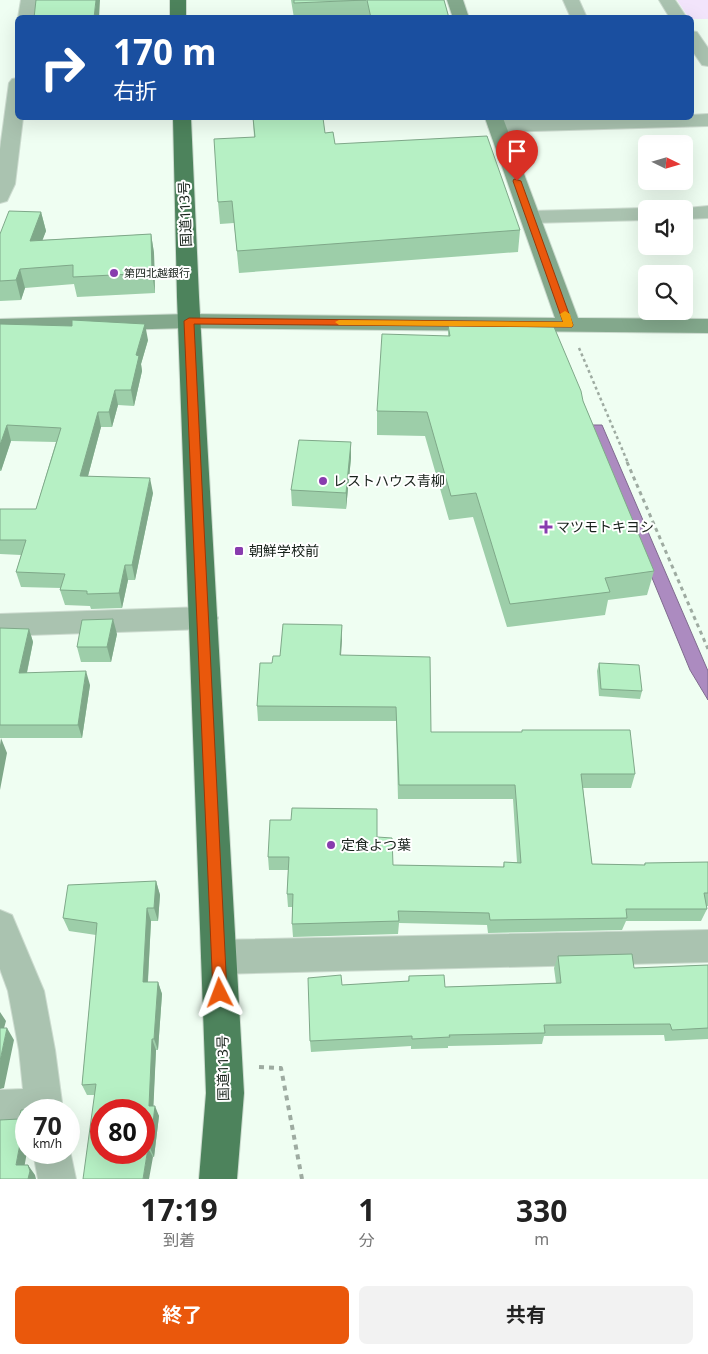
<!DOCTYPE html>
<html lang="ja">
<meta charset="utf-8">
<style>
:root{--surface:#fff;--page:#f2f2f2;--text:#222;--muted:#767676;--accent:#ea580c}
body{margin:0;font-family:"Noto Sans","Noto Sans JP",sans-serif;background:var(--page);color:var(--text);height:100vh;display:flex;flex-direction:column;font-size:19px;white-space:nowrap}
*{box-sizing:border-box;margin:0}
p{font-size:16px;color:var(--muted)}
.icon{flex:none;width:28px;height:28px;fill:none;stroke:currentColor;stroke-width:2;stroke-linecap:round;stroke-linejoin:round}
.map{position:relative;height:1179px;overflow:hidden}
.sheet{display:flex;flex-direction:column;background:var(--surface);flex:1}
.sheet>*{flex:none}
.banner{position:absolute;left:15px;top:15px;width:679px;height:105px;border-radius:8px;box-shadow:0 5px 20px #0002;background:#1a4fa0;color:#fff;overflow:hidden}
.needle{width:32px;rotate:95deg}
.controls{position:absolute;left:638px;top:135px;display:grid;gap:10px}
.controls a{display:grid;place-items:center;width:55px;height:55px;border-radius:8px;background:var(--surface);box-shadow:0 5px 20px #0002;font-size:25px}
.speed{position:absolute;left:15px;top:1099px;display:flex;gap:10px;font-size:25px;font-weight:700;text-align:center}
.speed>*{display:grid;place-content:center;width:65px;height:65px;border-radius:50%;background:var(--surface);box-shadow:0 5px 20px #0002;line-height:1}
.speed small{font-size:12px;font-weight:400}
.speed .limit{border:8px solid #d22;background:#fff;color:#111}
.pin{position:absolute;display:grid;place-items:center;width:42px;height:42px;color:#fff;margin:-51px -21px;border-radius:50% 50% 50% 0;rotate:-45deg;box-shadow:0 0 5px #0007}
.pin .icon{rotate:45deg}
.me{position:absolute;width:55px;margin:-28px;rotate:357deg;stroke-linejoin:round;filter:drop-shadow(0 0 4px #0008)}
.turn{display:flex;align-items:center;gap:18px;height:105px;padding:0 15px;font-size:22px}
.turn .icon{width:65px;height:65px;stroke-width:2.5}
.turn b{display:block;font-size:35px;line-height:42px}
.eta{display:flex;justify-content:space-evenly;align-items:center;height:85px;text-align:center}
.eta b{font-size:30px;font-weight:700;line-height:35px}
.cta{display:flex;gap:10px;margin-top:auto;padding:10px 15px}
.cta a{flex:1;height:58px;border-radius:8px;background:var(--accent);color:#fff;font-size:20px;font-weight:700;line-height:58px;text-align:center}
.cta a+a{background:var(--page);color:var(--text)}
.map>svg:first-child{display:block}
.green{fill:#f2e4fb}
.water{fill:#ac8bc0;stroke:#7f6b8e}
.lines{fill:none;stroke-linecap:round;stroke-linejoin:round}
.street-casing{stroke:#ccdbcf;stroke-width:2}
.secondary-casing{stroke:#ccdbcf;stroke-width:2}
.highway-casing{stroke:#ccdbcf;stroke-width:2}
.path-far2{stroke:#9eaba1;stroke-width:2.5;stroke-dasharray:3 3;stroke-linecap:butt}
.path-far1{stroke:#9eaba1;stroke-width:3;stroke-dasharray:4 4;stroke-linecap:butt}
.path{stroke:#9eaba1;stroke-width:4;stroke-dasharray:5 5;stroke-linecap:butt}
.street{fill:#aac3b0;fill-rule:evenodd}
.secondary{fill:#83a88c;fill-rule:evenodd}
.highway{fill:#4d835c;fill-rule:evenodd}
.wall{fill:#9dcea9}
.shaded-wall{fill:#7fa889}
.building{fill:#b6f0c4;stroke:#7fa889;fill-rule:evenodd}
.route{fill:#ea580c;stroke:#983908}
.slow{fill:#f59e0b}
.poi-dot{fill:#883cae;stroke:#fff;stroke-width:2}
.labels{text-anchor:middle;stroke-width:4;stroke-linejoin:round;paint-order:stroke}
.far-poi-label{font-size:11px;fill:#17211a;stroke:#fff;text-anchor:start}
.street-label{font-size:14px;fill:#17211a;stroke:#fff}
.poi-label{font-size:14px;fill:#17211a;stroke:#fff;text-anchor:start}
</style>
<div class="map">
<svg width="708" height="1179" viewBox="0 0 708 1179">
<rect width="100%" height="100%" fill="#effef2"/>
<path class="green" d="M677 0H708V19H691V18L688 17Z"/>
<path class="water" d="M589 425H602L708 671V700L690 670Z"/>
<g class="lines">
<defs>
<path id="street" d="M21 0H37L34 18H18Z
M563 0H579L587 18H571Z
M659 0H675L687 18H670Z
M691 31 697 32 708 48V66L702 65 691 49Z
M18 78V118H23L15 184 7 201 0 203V149L9 83 12 79Z
M708 114V126L497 132 490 130 488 126 490 122 497 120 691 118V115Z
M708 206V218L684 219V209H677Z
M646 208 649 209H646V220L531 223 524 221 521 217 524 213 531 211Z
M204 607 214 610 218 618 214 626 204 629 0 636V614Z
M0 910 12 915 44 991 55 1050 63 1110H26V1127L0 1128V1090L23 1089 19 1050 8 991 0 969Z
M708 930V962L218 974 206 969 201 957 206 945 218 940Z
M69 1146 76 1179H38L33 1152H69Z"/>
<path id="secondary" d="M447 0H463L469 18H453Z
M485 118H503L578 318 708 319V333L189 328 0 333V319L189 314 555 318Z"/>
<path id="highway" d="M170 0H186V18H170Z
M173 118H191L199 297 244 1093 237 1179H199L206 1093 177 297Z"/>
</defs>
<use href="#street" class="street-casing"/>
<use href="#secondary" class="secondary-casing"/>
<use href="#highway" class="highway-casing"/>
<path class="path-far2" d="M579 348 628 463"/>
<path class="path-far1" d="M627 462 708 649"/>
<path class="path" d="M259 1067 281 1068 302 1179"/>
<use href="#street" class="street"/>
<use href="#secondary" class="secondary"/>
<use href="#highway" class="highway"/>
</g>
<path class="wall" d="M291 0H444L449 18H294Z
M253 118 325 133 335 144 520 230 518 252 239 273 234 223 220 224 218 202 254 137Z
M41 212 46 231 42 240 151 234 154 253 155 293 77 297 74 284 25 288 21 300 0 301V234Z
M0 324 148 340 141 364 142 371 134 406 118 405 112 427H101L88 476 153 493 135 580H128L122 608 91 609 90 606 65 605 60 590 61 588 21 587 16 572 21 555 0 554V509H36L56 442 11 441 1 471H0Z
M448 325 583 401 654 571 647 595 608 600 605 615 507 627 473 517 449 520 425 436 377 435V411L448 336Z
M351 442V458L346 509 292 506 291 490Z
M342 625 341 655 431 732H522V730L635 774 631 788H583L592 864 644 865 645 863 708 862V906H707V909L701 921H626L622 930 488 933 487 925 399 923 398 934 293 937 292 924V907H288L287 894 288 870H269L268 857 377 837 393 865 503 867 504 862H517L513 799H398L396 721H258L257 706 272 663 280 656Z
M0 628 29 629 33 642 27 673 90 685 82 738H0Z
M117 634 111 662H81L77 647Z
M599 663 642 691 640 699 599 696 597 671Z
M156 881 160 895 158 921H151L148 982H158L162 994 158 1050H156L153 1106 159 1116 154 1157H153L94 1095H87L82 1085 96 935 69 931 63 918Z
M558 956 634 968 708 965V1039L665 1041 664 1035 544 1036 542 1044 448 1046V1048L411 1049V1046L311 1052 310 1041 342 985 408 981 409 976 445 987 556 983 554 968Z"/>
<path class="shaded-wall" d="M96 0H100L99 18H94Z
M41 212 46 231 35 260 30 241Z
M151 234 154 253 155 293 152 273Z
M20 269 25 288 21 300 16 280Z
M145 324 148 340 141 364 142 371 134 406 131 390 136 355Z
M115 390 118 405 112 427 109 412Z
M98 412 101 427 84 491 80 476Z
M7 425 11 441 1 471 0 468V445Z
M351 442V458L346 509V493Z
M150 478 153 493 135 580 132 565Z
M125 565 128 580 122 608 119 593Z
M113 619 117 634 111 662 107 647Z
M342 625V640L340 669V655Z
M29 629 33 642 24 686 19 673Z
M86 671 90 685 82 738 78 725Z
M1 738 7 753 0 790V745Z
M156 881 160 895 158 921 154 908Z
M147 908 151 921 147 995 143 982Z
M158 982 162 994 158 1050 154 1039Z
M0 1012 6 1021 1 1039 0 1037Z
M7 1028 14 1040 4 1088 0 1089V1061Z
M152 1039 156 1050 153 1116 149 1106Z
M155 1106 159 1116 154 1157 150 1148Z
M26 1112V1152H27L23 1174 16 1165Z
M148 1148 153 1157 149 1179H143Z
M28 1165 35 1175 36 1179H28Z"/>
<path class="building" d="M36 0H96L94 18H34Z
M294 0H366L294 3Z
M367 0H444L449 18H371Z
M253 118H323L325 133 333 132 335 144 487 136 520 230 237 251 232 201 218 202 214 139 255 137Z
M9 211 41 212 30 241 151 234 152 273 73 277V265L20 269 16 280 0 281V234Z
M72 320 145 324 136 355 139 356 131 390H115L109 412H98L80 476 150 478 132 565H125L119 593 87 594V591L60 590 65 574 16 572 26 540H0V509H36L61 428 7 425 0 445V324L72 326Z
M448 325 554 327 581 391 583 401 654 571 605 578 610 592 510 604 476 493 451 496 427 412 377 411 382 334 450 336Z
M299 440 351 442 346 493 291 490Z
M113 619 107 647H77L82 620Z
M283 624 342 625 340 655 430 657 431 732H522V730H630L635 774H581L592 864 645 865V863L708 862V893H704L707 909H626L627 918 490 920 489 913 398 911 399 921 292 924 293 894H287L289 857H268L270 820H291L292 808 377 809V837L392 838 393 865 504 867V862L521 863 515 785H399L396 707 257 706 260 663H272L273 656H280Z
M0 628 29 629 19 673 86 671 78 725H0Z
M599 663 639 665 642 691 601 689Z
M156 881 154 908H147L143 982H158L154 1039H152L149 1106H155L150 1148H148L143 1179H83L96 1084 82 1085 97 923 63 918 68 885ZM101 1110H144V1152H101Z
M632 954 634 968 708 965V1028L672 1030 670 1024 544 1025 545 1033 449 1035 450 1037 412 1039V1036L310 1041 308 978 341 975 342 985 409 981V976L444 975 445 987 561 983 558 956Z
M0 1028H7L0 1061Z
M21 1110H26V1112L16 1165H28L30 1171 28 1179H0V1120L19 1119Z"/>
<path class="route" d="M514 179 521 181 573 325 572 327 194 324 227 993 225 998 220 1000 215 998 213 993 184 321 189 318 563 322 513 181Z"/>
<path class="slow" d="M565 311 570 314 573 325 572 327 339 325 335 322 339 320 563 322 560 314Z"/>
<g class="poi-dot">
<circle cx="114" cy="273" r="5"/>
<circle cx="323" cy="481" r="5"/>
<path d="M543.5 519.5h5v5h5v5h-5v5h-5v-5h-5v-5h5z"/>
<rect x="234" y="546" width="10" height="10" rx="2.5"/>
<circle cx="331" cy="845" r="5"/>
</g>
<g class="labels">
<g class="far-poi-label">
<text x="124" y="277">第四北越銀行</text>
</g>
<g class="street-label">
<text transform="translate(185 214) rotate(-92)" y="5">国道113号</text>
<text transform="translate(223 1068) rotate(-91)" y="5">国道113号</text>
</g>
<g class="poi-label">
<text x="333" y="486">レストハウス青柳</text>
<text x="556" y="532">マツモトキヨシ</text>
<text x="249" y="556">朝鮮学校前</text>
<text x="341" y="850">定食よつ葉</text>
</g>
</g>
</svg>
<div class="controls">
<a><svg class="needle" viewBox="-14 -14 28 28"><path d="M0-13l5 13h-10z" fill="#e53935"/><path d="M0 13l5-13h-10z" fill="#767676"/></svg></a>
<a><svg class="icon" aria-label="sound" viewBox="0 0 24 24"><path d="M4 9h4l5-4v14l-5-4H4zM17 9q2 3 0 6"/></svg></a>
<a><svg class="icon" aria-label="search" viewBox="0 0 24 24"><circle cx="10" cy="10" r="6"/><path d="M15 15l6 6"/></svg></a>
</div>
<div class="speed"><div>70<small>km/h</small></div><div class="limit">80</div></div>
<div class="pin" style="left:517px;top:181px;background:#d93025"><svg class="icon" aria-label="arrive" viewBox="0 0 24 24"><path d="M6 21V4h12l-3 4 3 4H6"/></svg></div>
<svg class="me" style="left:220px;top:993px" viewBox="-20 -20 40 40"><path d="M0-17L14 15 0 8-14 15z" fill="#ea580c" stroke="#fff" stroke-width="4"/></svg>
<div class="banner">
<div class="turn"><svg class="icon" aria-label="right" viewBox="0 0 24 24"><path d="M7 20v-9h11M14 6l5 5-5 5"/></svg><div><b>170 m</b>右折</div></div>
</div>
</div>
<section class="sheet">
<div class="eta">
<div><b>17:19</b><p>到着</p></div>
<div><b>1</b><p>分</p></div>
<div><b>330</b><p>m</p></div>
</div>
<div class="cta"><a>終了</a><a>共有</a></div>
</section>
